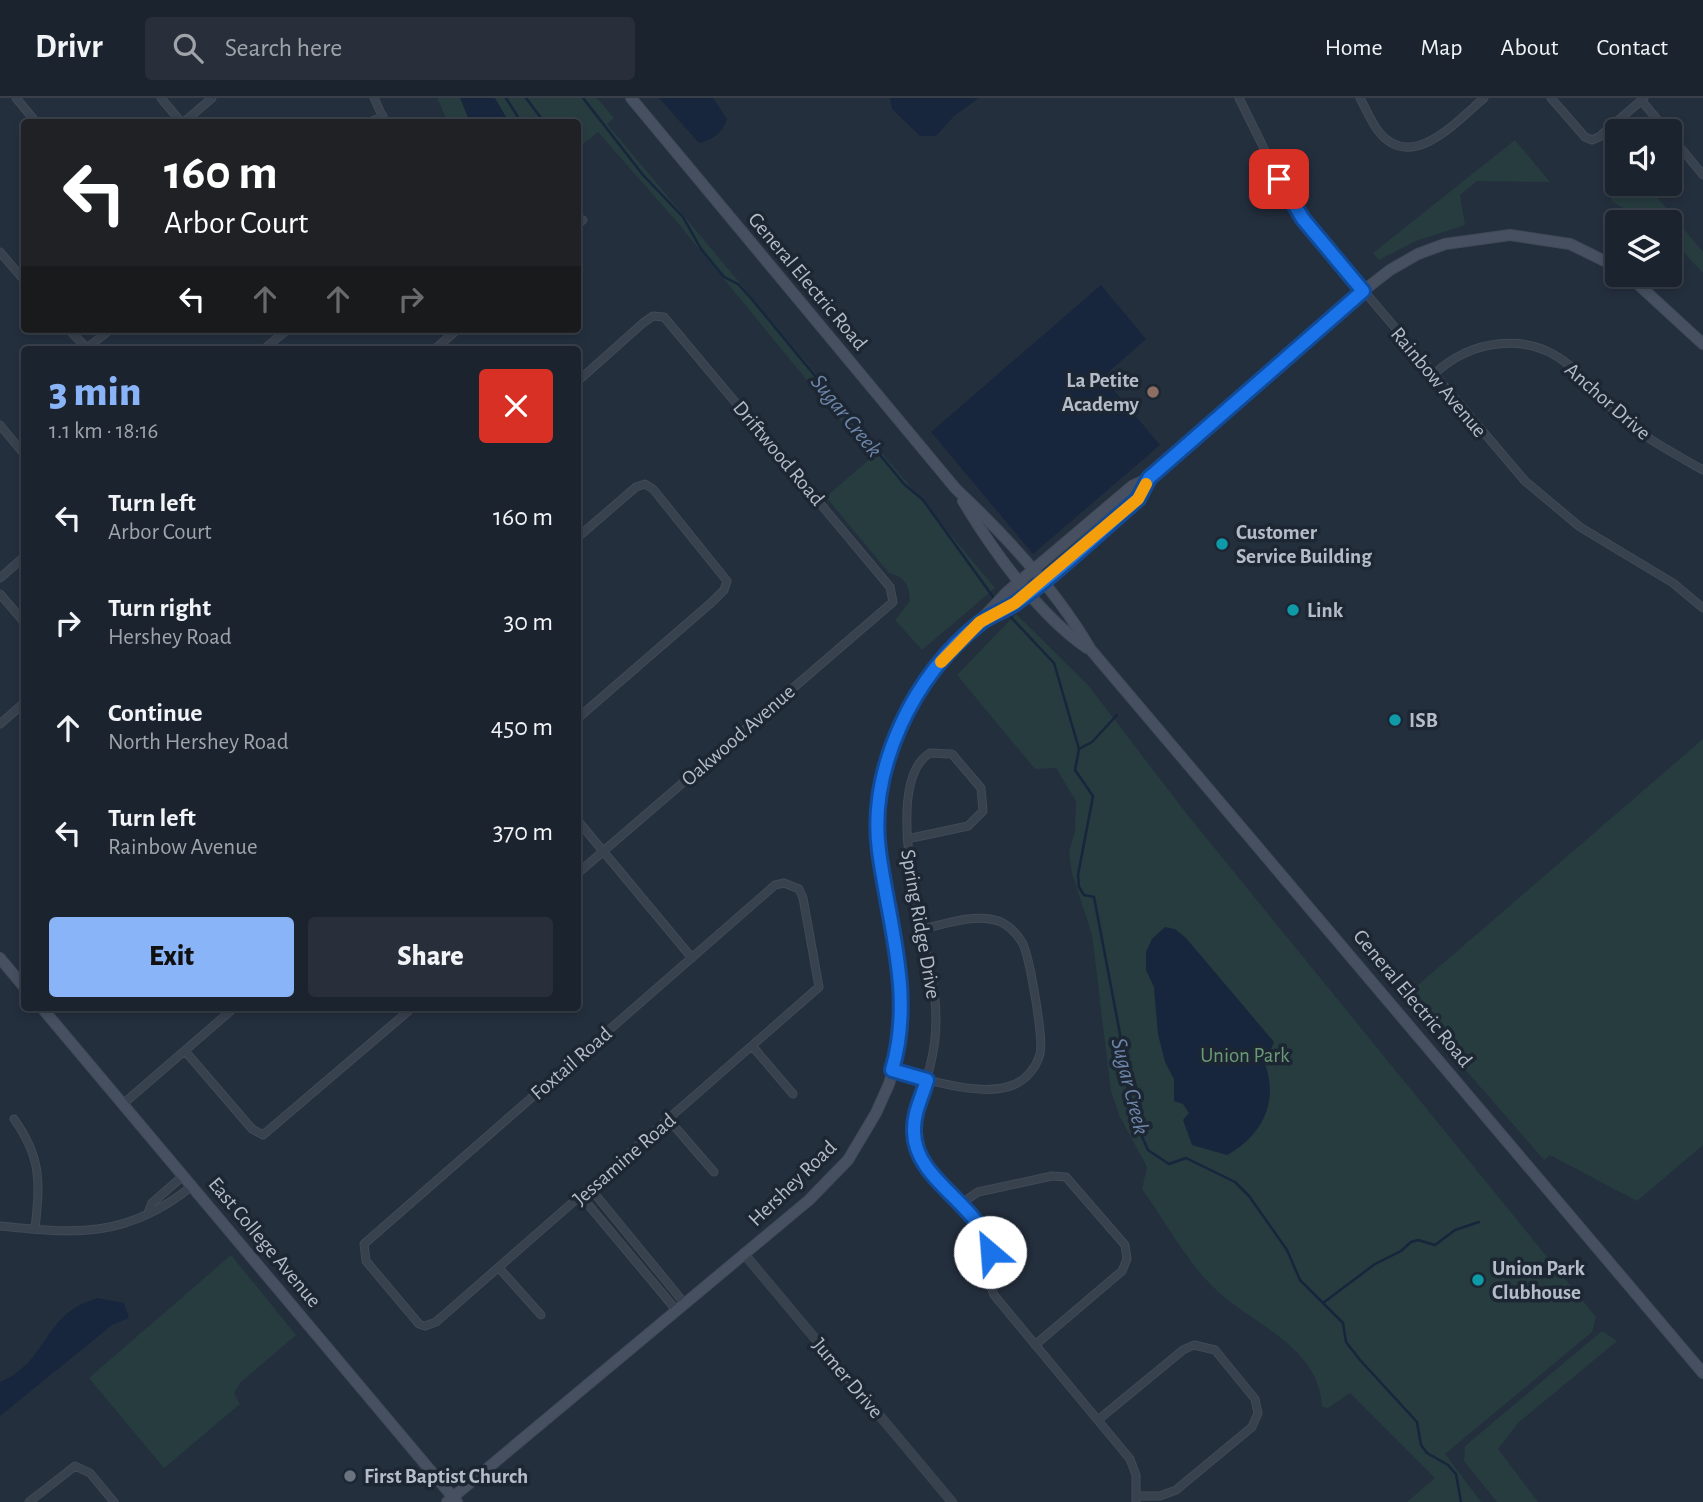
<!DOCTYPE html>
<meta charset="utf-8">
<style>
:root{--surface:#1b232e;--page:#282f3a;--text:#f1f3f6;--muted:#a0a4aa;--line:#39404a;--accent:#8ab4f8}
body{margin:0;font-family:"Alegreya Sans",sans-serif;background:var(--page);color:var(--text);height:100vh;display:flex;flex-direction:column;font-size:26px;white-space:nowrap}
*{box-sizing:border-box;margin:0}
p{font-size:23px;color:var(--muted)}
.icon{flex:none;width:38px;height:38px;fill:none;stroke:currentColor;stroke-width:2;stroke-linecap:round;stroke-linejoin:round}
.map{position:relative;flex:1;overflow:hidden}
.details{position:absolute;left:21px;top:248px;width:560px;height:665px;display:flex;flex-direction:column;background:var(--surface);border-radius:7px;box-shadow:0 4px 10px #0003,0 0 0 2px var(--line)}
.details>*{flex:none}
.hud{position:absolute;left:21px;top:21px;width:560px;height:214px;border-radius:7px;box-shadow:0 4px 10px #0003,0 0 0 2px var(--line);background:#202124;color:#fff;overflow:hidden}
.fabs{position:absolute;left:1605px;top:21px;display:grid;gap:14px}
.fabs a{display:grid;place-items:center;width:77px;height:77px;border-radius:7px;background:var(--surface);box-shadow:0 4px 10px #0003,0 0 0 2px var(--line);font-size:35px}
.pin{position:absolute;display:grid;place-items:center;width:60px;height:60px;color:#fff;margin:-30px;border-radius:14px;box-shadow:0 4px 10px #0006}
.me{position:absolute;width:77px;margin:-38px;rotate:333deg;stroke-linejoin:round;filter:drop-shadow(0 0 5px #0008)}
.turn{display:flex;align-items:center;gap:24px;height:147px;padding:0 28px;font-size:32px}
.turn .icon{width:91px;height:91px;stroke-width:2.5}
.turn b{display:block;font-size:49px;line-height:60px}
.lanes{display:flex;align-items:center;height:66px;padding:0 28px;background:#0003;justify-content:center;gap:35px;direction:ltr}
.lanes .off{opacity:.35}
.round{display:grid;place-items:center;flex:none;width:74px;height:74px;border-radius:7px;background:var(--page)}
.overview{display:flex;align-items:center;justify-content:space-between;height:119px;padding:0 28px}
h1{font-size:42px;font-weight:800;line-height:52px;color:var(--accent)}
.action{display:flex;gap:14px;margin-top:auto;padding:14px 28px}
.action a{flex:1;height:80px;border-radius:7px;background:var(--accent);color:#111;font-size:28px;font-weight:800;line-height:80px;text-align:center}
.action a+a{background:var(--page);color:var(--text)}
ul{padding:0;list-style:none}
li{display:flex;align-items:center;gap:21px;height:105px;padding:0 28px}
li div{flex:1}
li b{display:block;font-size:26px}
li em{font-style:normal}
header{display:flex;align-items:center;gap:42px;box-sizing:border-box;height:98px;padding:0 35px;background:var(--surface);border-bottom:2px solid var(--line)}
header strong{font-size:33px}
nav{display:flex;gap:38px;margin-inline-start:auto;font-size:24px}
.search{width:490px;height:63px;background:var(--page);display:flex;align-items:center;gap:18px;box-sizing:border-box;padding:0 24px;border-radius:7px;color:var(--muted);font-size:26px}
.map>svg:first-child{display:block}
.green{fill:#263c3f}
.water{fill:#17263c}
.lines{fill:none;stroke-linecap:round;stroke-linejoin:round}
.stream{stroke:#17263c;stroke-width:2.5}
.minor-casing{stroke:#414a57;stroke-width:9}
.tertiary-casing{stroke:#414a57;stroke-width:10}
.secondary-casing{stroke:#414a57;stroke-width:12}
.minor{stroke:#38414e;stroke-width:7}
.tertiary{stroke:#38414e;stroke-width:9}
.secondary{stroke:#465061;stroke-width:10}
.route-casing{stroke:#114b97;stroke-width:18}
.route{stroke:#1a73e8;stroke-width:12}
.slow{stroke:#f59e0b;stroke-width:12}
.education-dot{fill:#8d6e63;stroke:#1d2633;stroke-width:2.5}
.culture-dot{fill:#0f9aa8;stroke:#1d2633;stroke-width:2.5}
.worship-dot{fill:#6b7280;stroke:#1d2633;stroke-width:2.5}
.labels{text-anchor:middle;stroke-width:7;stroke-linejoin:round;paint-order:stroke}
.street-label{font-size:21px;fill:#b4bcc9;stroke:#1d2633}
.poi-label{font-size:21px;font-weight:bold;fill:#b4bcc9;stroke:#1d2633;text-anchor:start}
.park-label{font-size:21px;fill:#6b9a76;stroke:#1d2633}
.water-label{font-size:23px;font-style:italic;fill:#6d86a8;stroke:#1d2633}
</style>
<header>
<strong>Drivr</strong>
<div class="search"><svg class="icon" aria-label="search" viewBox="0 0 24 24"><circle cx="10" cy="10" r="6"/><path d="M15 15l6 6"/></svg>Search here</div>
<nav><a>Home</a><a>Map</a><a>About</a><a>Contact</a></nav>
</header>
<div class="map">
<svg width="1703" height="1404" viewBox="0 0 1703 1404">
<rect width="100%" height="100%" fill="#242f3e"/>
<path class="green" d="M437 0H597L614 20 607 26 995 490 922 552 895 522 910 503C909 486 905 479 889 475L826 399 871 360 677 124 598 34 578 50V24H448Z
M1515 42 1550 84 1477 83 1460 97 1465 127 1416 143 1379 162 1373 155Z
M1625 86H1646L1703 154V175L1670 140V124H1651L1612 104 1611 95Z
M1016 516 1088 587 1186 715 1596 1219 1592 1234 1445 1356 1481 1404H1407L1435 1380 1350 1295 1328 1310 1322 1309C1319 1246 1249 1226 1211 1187 1184 1159 1165 1123 1142 1091L1147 1069 1119 1017 1111 993 1092 837 1072 775 1069 754 1075 733 1076 703 1056 670 1035 671 957 577Z
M1703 641V1047L1637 1103 1550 1057 1544 1062 1403 900Z
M231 1157 296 1237 240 1285 234 1295 240 1306 164 1370 89 1280Z
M1602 1233 1617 1243 1518 1325 1498 1351 1538 1404H1497L1464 1363 1465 1348Z"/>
<path class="water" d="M460 0H495L509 24H470Z
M659 0H713L727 21C722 35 713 42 699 45Z
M890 0H979L954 18 936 38H920L892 11Z
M1101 187 1146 241 1103 279 1160 347 1033 456 931 334Z
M1165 829 1175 831 1186 840 1274 944 1265 966C1279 1004 1262 1038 1227 1057L1192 1047 1183 1022 1189 1015 1183 1006 1174 1003V981L1165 964 1158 936 1154 889 1146 872V854L1152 841Z
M98 1200 124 1205 129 1220 112 1227 0 1318V1284C49 1264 42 1215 98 1200Z"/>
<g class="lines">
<path class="stream" d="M506 0 521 24
M526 0 544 24
M583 0 643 77 683 119 701 151 724 179 738 186 750 199 904 386 923 402 996 503
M1005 513 1054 565 1079 651 1075 672 1093 698 1078 777 1079 789 1084 797 1094 799 1120 936 1122 968 1140 1034 1148 1052 1169 1066 1186 1060 1235 1084 1249 1098 1287 1152 1300 1182 1343 1225 1346 1244 1360 1262 1417 1324 1421 1347 1427 1355 1448 1367 1456 1376 1461 1404
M1079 651 1092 644 1117 617
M1323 1205 1375 1166 1401 1153 1411 1144 1418 1142 1435 1147 1455 1132 1479 1124"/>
<defs>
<path id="minor" d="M16 0 36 24
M161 0 181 24
M374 0 385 24
M1239 0 1286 95 1303 121 1525 383 1580 429 1673 485 1703 510
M1360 0C1366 11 1371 24 1379 34 1412 75 1458 22 1484 0
M1551 0 1585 39 1592 42 1599 39 1644 0
M1641 2 1667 33
M184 24 212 0
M370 24 383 18
M1670 37 1703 77
M578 126 583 122
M0 154 24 182
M68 231 87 250 111 231
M263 252 288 231
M434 252 458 231
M1433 277C1470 242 1527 232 1569 267 1588 283 1603 304 1622 320 1646 341 1675 356 1703 372
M578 283 643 225 653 218 664 219 890 489 893 504 578 775
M0 327 24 356
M578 439 636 389 645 386 653 391 727 483 724 492 712 504 578 620
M0 480 24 459
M0 496 24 524
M0 626 24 605
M578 723 692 860
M907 741 968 728 983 713 981 690 952 656 930 655C882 684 922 829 931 875 937 904 938 935 931 964 926 991 908 1020 916 1047 925 1080 968 1110 986 1140 993 1159 985 1178 994 1197L1130 1361 1136 1377V1404
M784 785 799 791 803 800 819 889 436 1224 425 1228 419 1226 366 1163 364 1146 775 787Z
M753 949 793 996
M185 953 252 1031 263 1037 412 910
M893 972C924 981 982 1000 1013 987 1026 982 1036 970 1040 956 1044 941 1030 862 1023 846 1018 837 1011 829 1001 824 977 814 946 826 922 831
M123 1006 234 910
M14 1021C42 1060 40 1085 35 1131
M669 1022 714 1074
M590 1090 685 1206
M581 1098 677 1213
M959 1107 978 1094 1052 1078 1066 1079 1125 1147 1127 1161 1122 1173 1035 1247
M148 1115 152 1105 183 1078
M0 1128C77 1136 128 1140 192 1088
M499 1170 541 1217
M1098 1322 1183 1252 1194 1247 1215 1252 1255 1301 1258 1315 1252 1329 1176 1392 1160 1398H1136
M29 1404 75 1368 90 1375 114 1404"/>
<path id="tertiary" d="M745 1157 952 1404"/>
<path id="secondary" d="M631 0 956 391C1006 438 1057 493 1091 552L1703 1275
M1628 177 1703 246
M963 403C993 453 1039 517 1087 550
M989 519 1015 505 1138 401 1149 380 1363 193 1390 172 1418 156 1445 146 1510 137 1570 146 1617 169
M0 860 24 889
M42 910 457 1404
M447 1404 809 1102 848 1062 876 1015 889 986 901 943 903 893 878 749 879 706 891 650 912 602 940 565 1007 494 1132 388 1149 380"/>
</defs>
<use href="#minor" class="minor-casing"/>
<use href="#tertiary" class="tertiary-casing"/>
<use href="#secondary" class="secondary-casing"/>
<use href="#minor" class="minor"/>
<use href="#tertiary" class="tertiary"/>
<use href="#secondary" class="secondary"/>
</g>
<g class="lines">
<defs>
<path id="route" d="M990 1154C983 1107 915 1084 914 1034 913 1016 922 999 927 982L892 972C914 897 889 828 879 753 868 670 915 575 980 525 991 516 1005 513 1017 504 1059 474 1098 435 1138 401L1149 380 1363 193 1303 121 1279 81"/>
</defs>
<use href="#route" class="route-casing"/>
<use href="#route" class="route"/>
<path class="slow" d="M941 564 980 524 1015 505 1138 401 1146 386"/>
</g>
<circle class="education-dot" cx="1153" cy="294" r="7"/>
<g class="culture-dot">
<circle cx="1222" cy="446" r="7"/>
<circle cx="1293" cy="512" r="7"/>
<circle cx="1395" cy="622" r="7"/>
<circle cx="1478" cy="1182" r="7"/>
</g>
<circle class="worship-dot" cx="350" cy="1378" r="7"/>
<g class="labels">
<g class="street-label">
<text transform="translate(808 183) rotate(50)" y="7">General Electric Road</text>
<text transform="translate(1439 284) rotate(50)" y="7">Rainbow Avenue</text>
<text transform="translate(1608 303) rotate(41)" y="7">Anchor Drive</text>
<text transform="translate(779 355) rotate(50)" y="7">Driftwood Road</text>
<text transform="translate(738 637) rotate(-41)" y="7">Oakwood Avenue</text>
<text transform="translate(921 826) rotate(80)" y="7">Spring Ridge Drive</text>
<text transform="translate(1413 900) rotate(50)" y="7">General Electric Road</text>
<text transform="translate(571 965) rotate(-41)" y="7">Foxtail Road</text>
<text transform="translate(624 1061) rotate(-41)" y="7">Jessamine Road</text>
<text transform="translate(792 1085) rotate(-44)" y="7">Hershey Road</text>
<text transform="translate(265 1144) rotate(50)" y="7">East College Avenue</text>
<text transform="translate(848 1280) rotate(50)" y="7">Jumer Drive</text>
</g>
<g class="poi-label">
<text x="1139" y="289" text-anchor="end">La Petite<tspan x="1139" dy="24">Academy</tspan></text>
<text x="1236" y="441">Customer<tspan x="1236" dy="24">Service Building</tspan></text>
<text x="1307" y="519">Link</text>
<text x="1409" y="629">ISB</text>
<text x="1492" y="1177">Union Park<tspan x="1492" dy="24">Clubhouse</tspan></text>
<text x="364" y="1385">First Baptist Church</text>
</g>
<g class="park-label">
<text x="1245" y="964">Union Park</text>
</g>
<g class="water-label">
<text transform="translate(847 317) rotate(51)" y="8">Sugar Creek</text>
<text transform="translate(1131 988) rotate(76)" y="8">Sugar Creek</text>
</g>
</g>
</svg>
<div class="fabs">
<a><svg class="icon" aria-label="sound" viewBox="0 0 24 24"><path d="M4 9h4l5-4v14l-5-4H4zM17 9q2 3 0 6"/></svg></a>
<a><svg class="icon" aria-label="layers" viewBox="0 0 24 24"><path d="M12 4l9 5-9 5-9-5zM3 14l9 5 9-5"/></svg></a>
</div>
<div class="pin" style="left:1279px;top:81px;background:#d93025"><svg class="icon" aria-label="arrive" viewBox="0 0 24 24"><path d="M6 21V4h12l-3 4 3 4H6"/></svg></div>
<svg class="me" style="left:990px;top:1154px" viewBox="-20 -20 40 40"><circle r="19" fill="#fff"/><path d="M0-13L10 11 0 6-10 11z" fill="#1a73e8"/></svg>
<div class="hud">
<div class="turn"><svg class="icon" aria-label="left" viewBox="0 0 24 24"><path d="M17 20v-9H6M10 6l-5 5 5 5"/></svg><div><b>160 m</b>Arbor Court</div></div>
<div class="lanes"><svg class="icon" aria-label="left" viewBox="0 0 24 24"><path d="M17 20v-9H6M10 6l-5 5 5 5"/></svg><svg class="icon off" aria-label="ahead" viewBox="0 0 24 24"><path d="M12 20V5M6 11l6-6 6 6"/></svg><svg class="icon off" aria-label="ahead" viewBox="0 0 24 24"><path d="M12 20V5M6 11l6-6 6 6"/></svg><svg class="icon off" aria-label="right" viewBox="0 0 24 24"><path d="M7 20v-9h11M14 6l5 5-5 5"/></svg></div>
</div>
<section class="details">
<div class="overview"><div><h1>3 min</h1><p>1.1 km · 18:16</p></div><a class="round" style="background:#d93025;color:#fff"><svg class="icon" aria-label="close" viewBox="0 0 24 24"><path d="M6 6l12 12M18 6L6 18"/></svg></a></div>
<ul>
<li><svg class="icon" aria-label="left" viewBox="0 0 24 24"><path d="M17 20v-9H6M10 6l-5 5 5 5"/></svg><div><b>Turn left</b><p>Arbor Court</p></div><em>160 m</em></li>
<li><svg class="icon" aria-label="right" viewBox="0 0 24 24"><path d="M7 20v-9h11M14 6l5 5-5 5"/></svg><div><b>Turn right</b><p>Hershey Road</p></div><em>30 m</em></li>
<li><svg class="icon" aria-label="ahead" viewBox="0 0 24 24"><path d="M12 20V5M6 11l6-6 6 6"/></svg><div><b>Continue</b><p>North Hershey Road</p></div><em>450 m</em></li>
<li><svg class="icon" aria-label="left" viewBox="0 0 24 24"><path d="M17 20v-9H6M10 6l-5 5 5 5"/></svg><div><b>Turn left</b><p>Rainbow Avenue</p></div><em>370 m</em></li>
</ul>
<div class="action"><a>Exit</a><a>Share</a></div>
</section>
</div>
